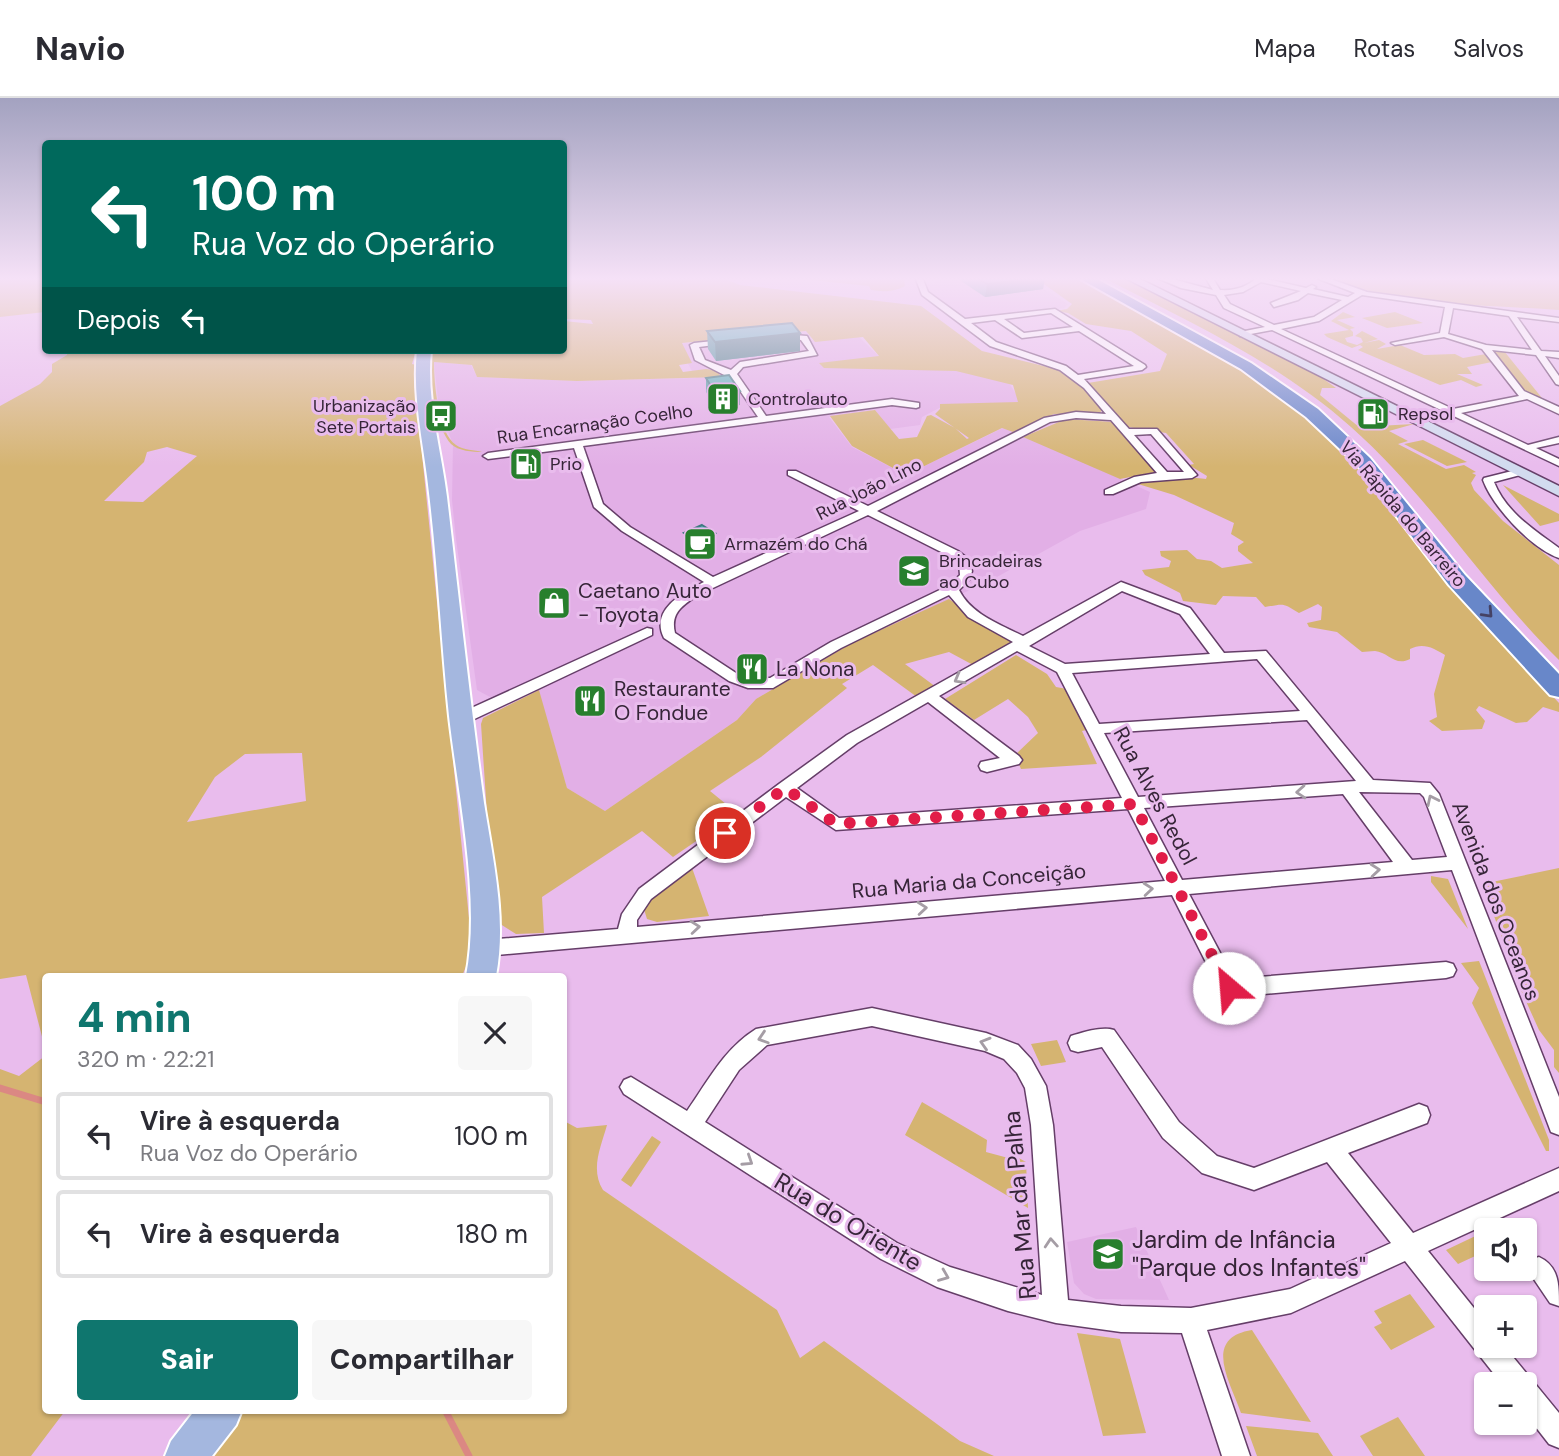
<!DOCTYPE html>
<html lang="pt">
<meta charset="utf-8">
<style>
:root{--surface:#fff;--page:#f7f7f7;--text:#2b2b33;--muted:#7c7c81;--line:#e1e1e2;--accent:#0f766e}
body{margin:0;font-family:"DM Sans",sans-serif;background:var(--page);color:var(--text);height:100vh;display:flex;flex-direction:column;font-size:26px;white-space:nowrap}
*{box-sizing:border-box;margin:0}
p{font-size:23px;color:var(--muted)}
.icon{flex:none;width:38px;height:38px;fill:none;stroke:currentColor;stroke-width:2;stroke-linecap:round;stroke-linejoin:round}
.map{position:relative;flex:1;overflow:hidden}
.details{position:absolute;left:42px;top:875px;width:525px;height:441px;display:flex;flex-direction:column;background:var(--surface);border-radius:7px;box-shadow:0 2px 5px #0004}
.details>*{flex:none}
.guide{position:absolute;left:42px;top:42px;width:525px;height:214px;border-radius:7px;box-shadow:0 2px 5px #0004;background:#00695c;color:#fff;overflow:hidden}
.controls{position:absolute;left:1474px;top:1120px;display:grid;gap:14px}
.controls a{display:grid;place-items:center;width:63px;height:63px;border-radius:7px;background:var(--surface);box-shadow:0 2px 5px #0004;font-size:35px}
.pin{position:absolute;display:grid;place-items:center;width:60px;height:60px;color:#fff;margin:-30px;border:4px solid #fff;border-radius:50%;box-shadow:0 2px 7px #0007}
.me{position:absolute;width:77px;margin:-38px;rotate:333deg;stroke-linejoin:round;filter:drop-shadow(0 0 5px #0008)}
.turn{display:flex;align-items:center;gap:24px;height:147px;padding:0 35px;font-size:32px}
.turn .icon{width:91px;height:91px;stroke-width:2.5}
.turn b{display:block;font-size:49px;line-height:60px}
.then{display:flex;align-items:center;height:66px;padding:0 35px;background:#0003;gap:14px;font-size:26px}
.round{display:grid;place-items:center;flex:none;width:74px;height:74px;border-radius:7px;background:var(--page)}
.head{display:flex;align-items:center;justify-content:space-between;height:119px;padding:0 35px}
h1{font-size:42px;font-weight:800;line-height:52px;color:var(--accent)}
.button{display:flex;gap:14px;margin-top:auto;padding:14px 35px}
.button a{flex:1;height:80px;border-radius:7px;background:var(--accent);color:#fff;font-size:28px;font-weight:800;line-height:80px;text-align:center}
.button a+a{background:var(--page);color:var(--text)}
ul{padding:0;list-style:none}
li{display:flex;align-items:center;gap:21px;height:88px;margin:0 14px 10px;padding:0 21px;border:4px solid var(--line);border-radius:7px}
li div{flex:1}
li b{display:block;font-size:26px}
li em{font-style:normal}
header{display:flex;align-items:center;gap:42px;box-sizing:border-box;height:98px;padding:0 35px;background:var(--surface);border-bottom:2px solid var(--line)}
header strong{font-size:33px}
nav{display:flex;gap:38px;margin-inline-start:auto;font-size:24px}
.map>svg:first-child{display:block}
.built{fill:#e2afe6}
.green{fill:#d5b471;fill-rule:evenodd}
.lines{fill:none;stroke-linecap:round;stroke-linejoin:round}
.stream{stroke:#db8883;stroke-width:7}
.street-casing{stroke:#653e68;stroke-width:3}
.secondary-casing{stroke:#653e68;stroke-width:3}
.primary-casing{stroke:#fff;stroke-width:4}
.highway-casing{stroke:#fff;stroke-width:4}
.street{fill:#fff;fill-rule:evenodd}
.secondary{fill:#d2dbef;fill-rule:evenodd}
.primary{fill:#a4b7df;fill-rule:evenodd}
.highway{fill:#6887c9;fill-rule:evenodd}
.wall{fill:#4e969e}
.shaded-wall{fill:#407a81}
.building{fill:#5bafb8;stroke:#407a81;stroke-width:2}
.oneway{stroke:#454264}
.oneway2{stroke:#a59da5}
.route{stroke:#e11d48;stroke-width:12;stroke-dasharray:0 21.6}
.labels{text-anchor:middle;stroke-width:6;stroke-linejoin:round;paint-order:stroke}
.far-poi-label{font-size:18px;fill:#362538;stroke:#e9bced;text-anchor:start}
.far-street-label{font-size:18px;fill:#362538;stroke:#e9bced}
.poi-label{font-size:21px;fill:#362538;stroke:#e9bced;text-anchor:start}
.street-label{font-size:21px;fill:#362538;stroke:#e9bced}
.near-street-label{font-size:24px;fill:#362538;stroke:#e9bced}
.near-poi-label{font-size:24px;fill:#362538;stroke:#e9bced;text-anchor:start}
</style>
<header>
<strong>Navio</strong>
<nav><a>Mapa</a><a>Rotas</a><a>Salvos</a></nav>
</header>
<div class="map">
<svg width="1559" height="1358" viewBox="0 0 1559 1358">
<rect width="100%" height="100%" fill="#e9bced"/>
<path class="built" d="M947 179H1024L1068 206 1064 210 960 223 925 195 922 189Z
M807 233 812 242 859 239 891 270 958 273 1009 285 1021 304 943 308 922 319 920 327 890 331 875 312 829 319 852 349 906 377 1003 330 1013 334 1038 321 1052 326 1024 338 1150 394 1146 411 1080 433 988 484 852 545 756 601 737 622 605 713 567 690 535 581 500 597 490 599 477 592 456 441 452 402 453 346 439 311 434 264 471 267 477 279 576 283 696 280 677 246Z
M1136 1129 1169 1202 1096 1201 1084 1196 1074 1185 1067 1144Z"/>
<path class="green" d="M0 179H45V214L0 219Z
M564 179H720L740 187 921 208 982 253 1056 271 1080 287 1103 312 1099 315 1054 316 1013 334 1002 330 906 377 852 348 830 318 875 312 899 341 917 339 927 318 931 317 955 330 967 341 969 340 935 316 940 311V306L1018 304 1013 287 956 273 824 270 819 265 879 258 863 239 815 244 806 233 682 245 692 265 679 267 683 274 706 271 726 274 719 275 720 279 577 283 477 279 472 267 434 264C434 285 438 335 456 347 463 352 475 352 482 354 473 354 458 353 451 346 435 329 427 274 429 252H564V223L593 226 591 222 564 221Z
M782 179H904L905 188C894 194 883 194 871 192L869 188Z
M1034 179H1078L1181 234 1279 293 1352 359 1471 511 1559 605V614L1543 609 1527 624 1516 625 1479 608 1476 612 1485 623 1482 631 1442 633 1429 623 1437 619 1434 596 1445 557C1434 550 1423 544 1410 551V561C1395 569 1388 554 1375 553 1370 553 1366 554 1362 554L1337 534 1309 529 1307 525 1321 522 1322 509 1318 506 1299 515C1282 504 1284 506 1265 509L1256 499 1223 498 1216 507 1183 503 1180 495 1145 477 1142 472 1169 469 1171 463 1161 458 1160 453 1187 452 1197 461 1211 463 1222 470 1253 465 1238 453V448L1244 444 1231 436 1234 425 1174 397 1138 386C1148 379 1192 379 1206 381L1207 378 1189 367 1194 366 1166 335 1128 329 1088 285 1160 273 1167 256 1131 233 1086 226 1068 215 1056 213 1067 211 1072 206Z
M1102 179H1122L1318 277 1336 290H1322L1320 297 1359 329 1414 326 1389 333 1408 343 1398 346 1446 371 1464 367 1476 374 1472 375 1476 377 1471 385 1474 392 1503 423 1559 467V562C1485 489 1429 398 1351 329 1278 264 1188 223 1102 179Z
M1324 179H1559V212C1478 206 1401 209 1324 179Z
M1343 214 1355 219 1337 222 1355 230 1350 231 1353 234V238L1345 240 1347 244 1357 247 1363 244 1361 240 1355 238 1362 233 1378 241 1364 245 1379 242 1386 246 1377 251 1400 247 1424 257 1455 256 1463 260 1486 256 1492 264 1467 269 1472 276H1457L1483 287 1476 289 1461 282 1440 287 1358 252 1363 249 1360 247 1352 250 1327 239 1324 236 1349 232 1331 223Z
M1395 214 1423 225 1387 230 1362 220Z
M67 252H416L412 266 416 267 422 356 470 830V859L462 878H46L45 950 26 877 0 881V308L40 286 52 274V266L67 257ZM167 349 197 358 143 404 104 403 144 364 147 354ZM302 655 306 703 187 724 215 679 245 656Z
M1492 252 1504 253 1546 305 1524 293Z
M1066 321 1114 324 1156 374 1120 381 1023 339Z
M1423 342 1467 364 1447 368 1404 346Z
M1503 387 1559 416V423L1540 428Z
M949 501 1012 544 975 568 949 554 905 566 936 589 917 599 873 567 842 586 847 590 761 659 710 693 737 715 673 759 642 733 542 799 544 835 516 836 494 822 481 626 483 620 539 592 567 690 605 713 737 622 756 601 852 545Z
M1016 557 1047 576 1056 589 1067 591 1091 631 1082 633 1097 666 1021 671 1015 657 1038 635 1028 619 1008 601 974 622 945 601Z
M691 767 709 818 657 824 647 821 643 808Z
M1559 770V975L1554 969V952L1539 932 1520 890 1489 804 1487 785Z
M1431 778 1448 781 1468 831 1431 784Z
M1479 863 1549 1042V1053H1546L1472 905 1479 890 1461 865Z
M1057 942 1066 964 1041 968 1031 946Z
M45 958 46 1312 65 1313 31 1358H0V971L19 978Z
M922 1004 987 1042 986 1054 1012 1061 1013 1057 1026 1064 1028 1110 905 1037Z
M564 1023 577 1030 607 1027C601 1049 590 1071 603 1092L777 1212 800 1260 824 1243 960 1343 994 1358H208L239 1313 564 1312Z
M652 1038 661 1044 631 1089 621 1082Z
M1486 1133V1153L1458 1166 1446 1152Z
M1410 1196 1435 1229 1391 1252 1374 1229 1382 1225 1374 1213Z
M1252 1232 1311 1324 1241 1315C1230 1283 1202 1240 1252 1232Z
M1077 1235 1120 1241 1146 1335 1103 1338Z
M1398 1319 1425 1358H1373L1360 1338Z
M1246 1328 1318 1335 1333 1358H1257Z"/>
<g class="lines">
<path class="stream" d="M0 990 46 1004
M445 1312 469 1358"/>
<defs>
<path id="street" d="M915 179H922L928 194 965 221 1055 211 1145 267 1146 269 1142 272 1084 281 1129 331H1157L1197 377 1192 380 1141 384 1113 396H1105V392L1134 379 1157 375 1111 322 1076 320 1050 324 877 413 958 453 967 460 972 473 970 481 959 492C971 516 999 526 1023 538L1121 484 1190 510 1224 555 1266 553 1373 682 1430 685 1439 696 1559 999V1037L1551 1034 1548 1026 1452 772 1189 796 1234 881 1446 864 1453 866 1456 872 1453 878 1446 880 1229 899 1222 896 1172 797 486 858 479 856 477 850 479 844 486 842 618 831 622 816 639 791 779 686 847 637 1013 544 968 519 949 497 841 550 773 590H748L729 583 664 540C650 512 682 495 704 484L622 433 594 409 574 350 488 361 483 358 488 355 758 319 732 281 695 262 690 247 694 245 733 241V245H730L699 249 705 262 731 272 740 264 809 253 801 242 776 238 780 236 807 238 817 257 743 269 737 276 766 318 892 301 919 305V309L916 310 892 307 583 348 603 406 630 429 713 479 859 413 788 377V373H796L868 408 1044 320 1076 314 1106 316 1084 290 1060 272 990 248 922 197ZM1051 215 1073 229 1024 235 1004 221ZM995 222 1022 240 1079 233 1134 268 1078 277 1066 268 996 244 971 225ZM1151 336 1184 374H1167L1134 337ZM868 417 953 460 959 466 960 477 948 488 831 544 770 580H749L739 577 675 535C670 515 683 507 698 497ZM1122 493 1180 516 1210 556 1065 566 1029 548ZM1017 553 1057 574 1122 700 839 720 797 690 857 645 928 604 1000 660 981 664 979 668 981 672 987 674 1019 666 1022 662 1019 658 939 598ZM1257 561 1300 613 1099 626 1072 575ZM1307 622 1356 683 1138 699 1104 635ZM1359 694 1420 695 1424 699 1447 759 1412 762ZM1343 696 1393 764 1182 782 1144 710ZM786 699 836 732 1128 711 1165 783 637 829V822L651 801Z
M1155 179H1165L1213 192 1205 179H1212L1220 192C1235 193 1247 189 1258 179L1306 190 1312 187 1316 189 1313 191 1348 199 1355 195 1314 179H1325L1367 194 1559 220V224L1517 219 1541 253 1559 254V260L1545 258 1559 278V287L1556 286 1536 257 1492 252 1524 293 1559 309V316L1527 301 1461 315 1528 347 1559 339V345L1536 350 1559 361V368L1272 232 1240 238V234L1265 229 1224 210 1216 197 1181 190ZM1261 184 1301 193 1271 205 1274 209 1298 202 1308 195 1342 202 1314 219 1274 227 1230 206 1224 197 1243 194ZM1362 197 1445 209 1440 235 1391 245 1395 247 1444 239 1482 251 1519 298 1453 311 1281 231 1319 223ZM1453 210 1509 218 1532 252 1486 247 1448 236Z
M1520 371 1525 374 1524 376 1494 384C1506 414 1534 432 1559 450V460C1531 450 1493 409 1483 382L1484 380Z
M647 530 652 531V537L466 625H456L454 621 456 617Z
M872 910 986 935 1018 947 1031 961 1046 988 1053 1027 1068 1202 1121 1208 1191 1210 1290 1191 1391 1145 1327 1064 1254 1092 1202 1075 1163 1040 1102 949 1078 954 1071 952 1068 945 1071 938C1083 934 1102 928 1114 932L1179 1024 1217 1058 1254 1070 1419 1006 1427 1009 1430 1017 1427 1025 1348 1055 1413 1135 1559 1070V1093L1428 1153 1486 1225V1248H1504L1559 1315V1350L1549 1346 1524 1314V1286H1502L1405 1163 1291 1215 1207 1232 1250 1358H1222L1182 1235 1121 1234 1056 1225 1008 1213 937 1189 881 1161 624 996 620 989 624 982 631 979 687 1013C708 983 724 951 756 931ZM872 928 985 953 1004 961 1017 975 1025 990 1031 1027 1042 1197 950 1169 897 1145 705 1024 739 972 767 947Z
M1539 1159C1559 1168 1559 1187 1559 1208L1550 1205 1527 1171 1530 1162Z"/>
<path id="secondary" d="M1123 179H1136L1559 388V398Z"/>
<path id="primary" d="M417 252H431C426 302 441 350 447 399 459 501 470 603 484 705 493 762 507 821 496 878H466C481 802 458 697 449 618 441 544 438 469 429 395 424 347 412 300 417 252Z
M195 1312H242L236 1327 212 1358H165L171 1343Z"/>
<path id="highway" d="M1077 179H1093L1251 265 1318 311 1370 360 1465 477 1559 576V599L1550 597 1449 487 1358 368 1306 319 1241 271Z"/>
</defs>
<use href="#street" class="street-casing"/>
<use href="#secondary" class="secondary-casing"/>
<use href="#primary" class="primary-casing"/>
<use href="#highway" class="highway-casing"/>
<use href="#street" class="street"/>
<use href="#secondary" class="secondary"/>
<use href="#primary" class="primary"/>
<use href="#highway" class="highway"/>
</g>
<path class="wall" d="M955 179H1045L1043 191 985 199Z
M707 233 800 235V253L716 263 708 251Z
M706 280 740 293V307L716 310 706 294Z
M684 435H715L716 446 698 454 685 446Z"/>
<path class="shaded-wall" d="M1045 179 1043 191 985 199 987 186Z
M800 235V253L716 263 715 244Z
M740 293V307L716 310V296Z
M715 435 716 446 698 454 697 443Z"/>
<path class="building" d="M976 179H1041L987 186Z
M792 225 800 235 715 244 707 233Z
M729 277 740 293 716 296 706 280Z
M702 427 715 435 697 443 684 435Z"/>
<defs><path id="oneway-chevron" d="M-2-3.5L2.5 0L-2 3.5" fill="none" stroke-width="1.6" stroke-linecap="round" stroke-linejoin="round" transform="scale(1.75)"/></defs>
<use class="oneway" href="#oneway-chevron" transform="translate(1488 515) rotate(47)"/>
<g class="oneway2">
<use href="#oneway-chevron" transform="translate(959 581) rotate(151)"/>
<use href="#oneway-chevron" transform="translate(1301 694) rotate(176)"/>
<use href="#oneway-chevron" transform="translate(1432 702) rotate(-116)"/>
<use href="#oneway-chevron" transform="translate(1375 772) rotate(-5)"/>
<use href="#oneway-chevron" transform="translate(1148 791) rotate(-5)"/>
<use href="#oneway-chevron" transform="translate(922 810) rotate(-5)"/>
<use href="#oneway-chevron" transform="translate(695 829) rotate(-5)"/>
<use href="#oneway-chevron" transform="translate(763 940) rotate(162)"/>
<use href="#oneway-chevron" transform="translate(985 945) rotate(-163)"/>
<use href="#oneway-chevron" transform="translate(748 1063) rotate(33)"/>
<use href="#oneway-chevron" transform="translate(1051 1145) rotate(-94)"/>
<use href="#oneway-chevron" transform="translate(944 1178) rotate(22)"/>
</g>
<linearGradient id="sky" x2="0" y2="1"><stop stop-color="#a3a2c0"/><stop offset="0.49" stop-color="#f5e1f7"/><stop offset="1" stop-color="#f5e1f7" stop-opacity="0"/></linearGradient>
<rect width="1559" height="369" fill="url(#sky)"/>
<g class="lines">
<path class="route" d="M725 735 785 690 836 726 1134 706 1229 890"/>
</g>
<defs>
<symbol id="building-square" viewBox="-11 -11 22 22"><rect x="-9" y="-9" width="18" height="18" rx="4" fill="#277f2d" stroke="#e9bced"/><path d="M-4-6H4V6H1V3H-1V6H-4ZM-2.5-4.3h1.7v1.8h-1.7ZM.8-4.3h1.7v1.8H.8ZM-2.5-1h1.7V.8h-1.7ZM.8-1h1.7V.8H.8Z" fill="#fff"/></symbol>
<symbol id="fuel-square" viewBox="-11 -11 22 22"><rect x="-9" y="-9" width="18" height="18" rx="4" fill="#277f2d" stroke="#e9bced"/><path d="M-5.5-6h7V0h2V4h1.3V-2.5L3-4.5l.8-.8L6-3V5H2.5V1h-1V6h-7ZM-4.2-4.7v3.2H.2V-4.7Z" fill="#fff"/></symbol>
<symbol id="bus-square" viewBox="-11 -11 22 22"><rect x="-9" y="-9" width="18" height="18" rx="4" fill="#277f2d" stroke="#e9bced"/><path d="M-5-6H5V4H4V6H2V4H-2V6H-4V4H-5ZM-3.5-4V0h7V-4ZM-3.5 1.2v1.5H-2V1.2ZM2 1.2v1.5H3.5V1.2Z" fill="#fff"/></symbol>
<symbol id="cafe-square" viewBox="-11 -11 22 22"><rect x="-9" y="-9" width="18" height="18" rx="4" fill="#277f2d" stroke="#e9bced"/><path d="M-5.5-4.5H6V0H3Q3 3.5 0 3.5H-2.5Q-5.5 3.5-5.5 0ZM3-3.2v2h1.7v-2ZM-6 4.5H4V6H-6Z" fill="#fff"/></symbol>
<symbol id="school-square" viewBox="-11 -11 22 22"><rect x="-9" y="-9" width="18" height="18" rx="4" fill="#277f2d" stroke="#e9bced"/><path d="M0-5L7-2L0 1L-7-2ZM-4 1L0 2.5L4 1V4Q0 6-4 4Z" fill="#fff"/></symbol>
<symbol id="shop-square" viewBox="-11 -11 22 22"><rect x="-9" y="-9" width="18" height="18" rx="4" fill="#277f2d" stroke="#e9bced"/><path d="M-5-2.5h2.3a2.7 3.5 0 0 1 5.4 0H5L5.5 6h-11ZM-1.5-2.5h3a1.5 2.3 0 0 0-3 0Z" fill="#fff"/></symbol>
<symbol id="restaurant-square" viewBox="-11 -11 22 22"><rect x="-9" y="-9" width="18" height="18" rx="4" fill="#277f2d" stroke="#e9bced"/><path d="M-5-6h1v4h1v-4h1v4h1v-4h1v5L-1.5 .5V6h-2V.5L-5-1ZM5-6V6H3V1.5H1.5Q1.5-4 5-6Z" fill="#fff"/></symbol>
</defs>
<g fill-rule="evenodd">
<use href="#building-square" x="704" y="282" width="38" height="38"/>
<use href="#fuel-square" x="1354" y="297" width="38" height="38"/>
<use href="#bus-square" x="422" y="299" width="38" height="38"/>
<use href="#fuel-square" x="507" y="347" width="38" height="38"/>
<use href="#cafe-square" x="681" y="427" width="38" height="38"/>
<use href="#school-square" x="895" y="454" width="38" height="38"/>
<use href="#shop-square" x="535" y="486" width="38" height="38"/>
<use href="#restaurant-square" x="733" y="552" width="38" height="38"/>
<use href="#restaurant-square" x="571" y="584" width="38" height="38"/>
<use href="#school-square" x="1089" y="1137" width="38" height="38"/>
</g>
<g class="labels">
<g class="far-poi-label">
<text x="748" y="307">Controlauto</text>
<text x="416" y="314" text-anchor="end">Urbanização<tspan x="416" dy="21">Sete Portais</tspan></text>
<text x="1398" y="322">Repsol</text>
<text x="550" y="372">Prio</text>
<text x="724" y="452">Armazém do Chá</text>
<text x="939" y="469">Brincadeiras<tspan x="939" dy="21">ao Cubo</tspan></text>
</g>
<g class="far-street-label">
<text transform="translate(595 326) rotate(-8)" y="6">Rua Encarnação Coelho</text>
<text transform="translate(869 391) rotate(-27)" y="6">Rua João Lino</text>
<text transform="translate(1403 416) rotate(50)" y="6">Via Rápida do Barreiro</text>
</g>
<g class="poi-label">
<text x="578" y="500">Caetano Auto<tspan x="578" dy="24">- Toyota</tspan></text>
<text x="776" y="578">La Nona</text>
<text x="614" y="598">Restaurante<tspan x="614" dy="24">O Fondue</tspan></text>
</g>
<g class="street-label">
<text transform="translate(1155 698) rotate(62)" y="7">Rua Alves Redol</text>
<text transform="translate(969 783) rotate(-5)" y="7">Rua Maria da Conceição</text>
<text transform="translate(1496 803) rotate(69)" y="7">Avenida dos Oceanos</text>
</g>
<g class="near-street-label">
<text transform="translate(1020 1107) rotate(-95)" y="8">Rua Mar da Palha</text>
<text transform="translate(848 1124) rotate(31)" y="8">Rua do Oriente</text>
</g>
<g class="near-poi-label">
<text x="1132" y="1150">Jardim de Infância<tspan x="1132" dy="28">"Parque dos Infantes"</tspan></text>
</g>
</g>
</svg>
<div class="controls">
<a><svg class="icon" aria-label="sound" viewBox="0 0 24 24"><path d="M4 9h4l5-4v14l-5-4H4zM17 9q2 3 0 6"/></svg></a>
<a>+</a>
<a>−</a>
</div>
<div class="pin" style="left:725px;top:735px;background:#d93025"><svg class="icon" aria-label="arrive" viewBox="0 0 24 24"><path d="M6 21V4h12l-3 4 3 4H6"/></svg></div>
<svg class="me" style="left:1229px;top:890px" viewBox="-20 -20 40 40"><circle r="19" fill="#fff"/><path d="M0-13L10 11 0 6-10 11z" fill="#e11d48"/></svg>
<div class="guide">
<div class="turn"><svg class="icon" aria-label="left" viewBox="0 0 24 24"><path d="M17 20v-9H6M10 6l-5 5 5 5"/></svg><div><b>100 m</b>Rua Voz do Operário</div></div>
<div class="then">Depois<svg class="icon" aria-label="left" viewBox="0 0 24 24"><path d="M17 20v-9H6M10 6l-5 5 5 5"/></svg></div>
</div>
<section class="details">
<div class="head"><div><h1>4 min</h1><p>320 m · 22:21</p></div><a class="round"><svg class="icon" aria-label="close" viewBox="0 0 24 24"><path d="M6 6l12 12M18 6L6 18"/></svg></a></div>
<ul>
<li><svg class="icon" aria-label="left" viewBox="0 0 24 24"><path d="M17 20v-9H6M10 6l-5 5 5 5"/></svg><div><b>Vire à esquerda</b><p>Rua Voz do Operário</p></div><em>100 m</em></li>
<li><svg class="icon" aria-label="left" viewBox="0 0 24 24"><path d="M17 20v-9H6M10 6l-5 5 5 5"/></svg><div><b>Vire à esquerda</b></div><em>180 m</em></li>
</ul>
<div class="button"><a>Sair</a><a>Compartilhar</a></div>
</section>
</div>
